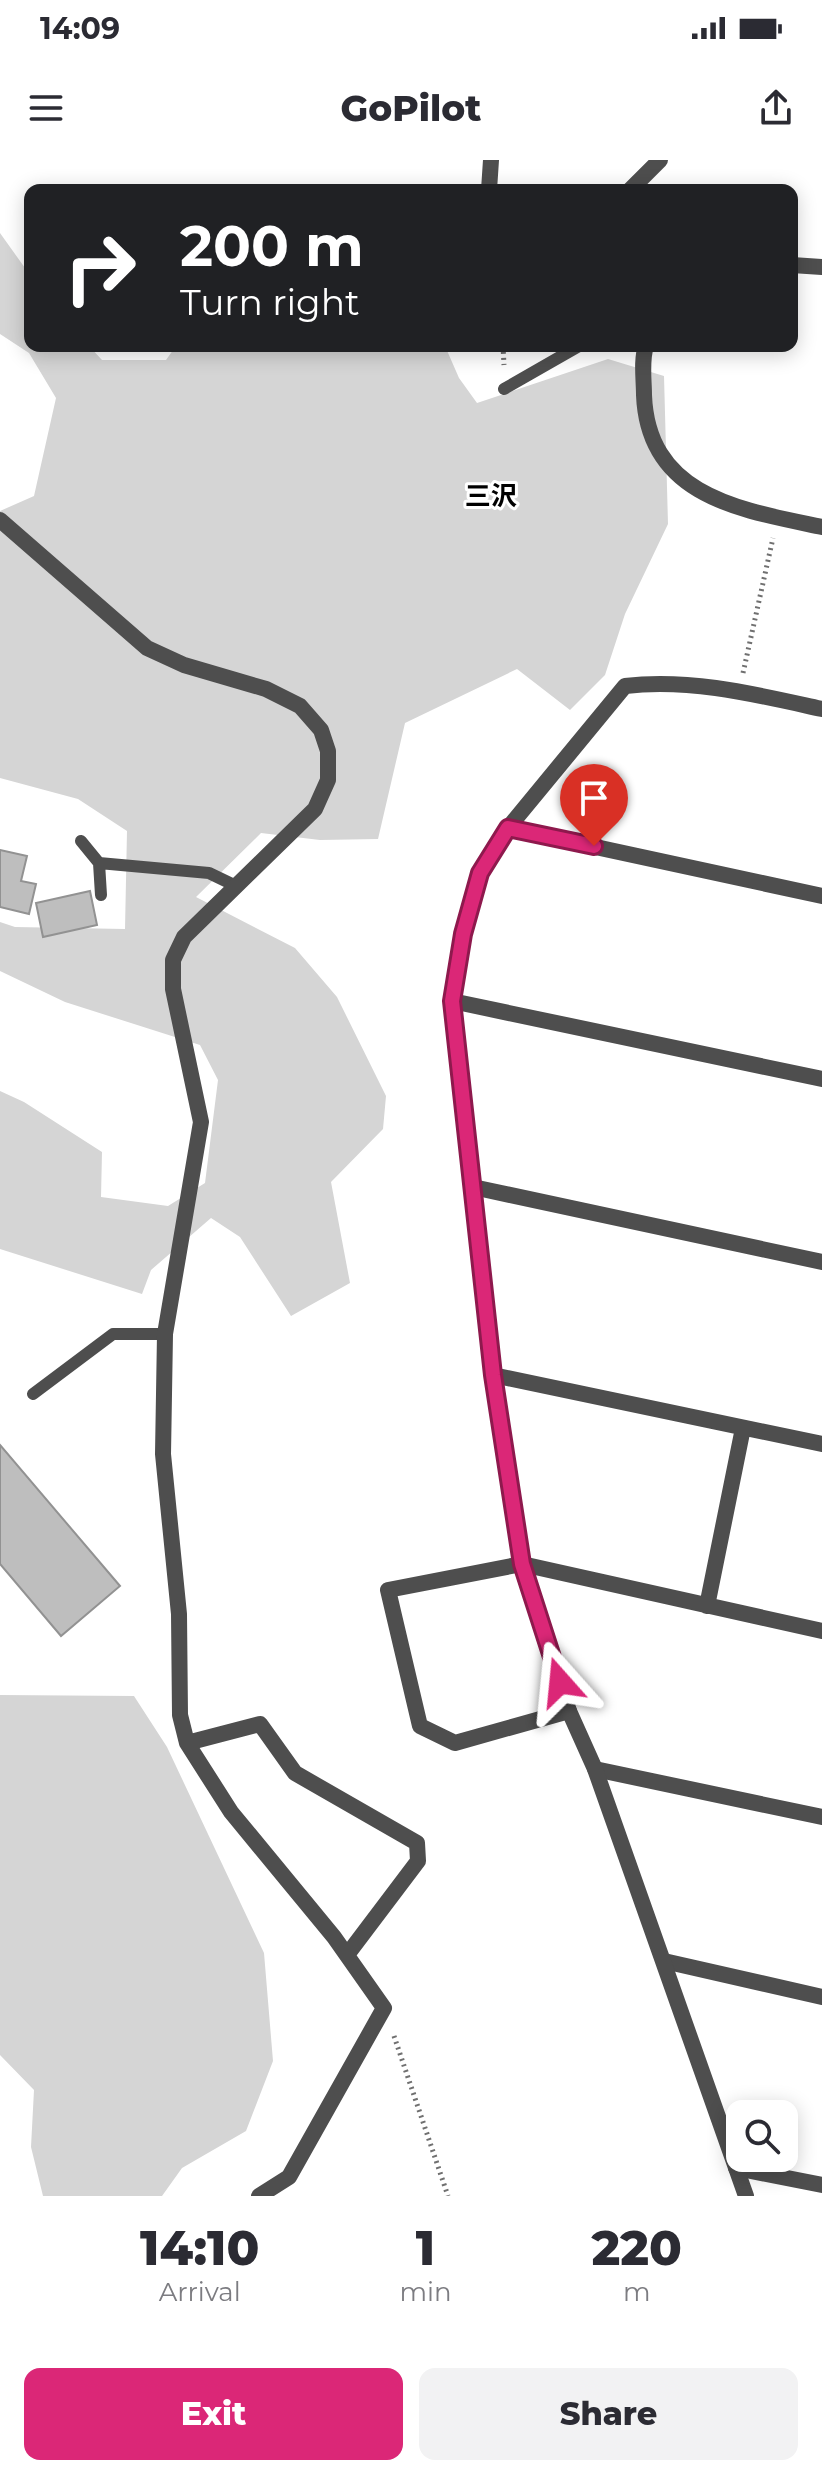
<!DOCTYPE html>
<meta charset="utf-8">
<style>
:root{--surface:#fff;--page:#f2f2f3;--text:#2b2b33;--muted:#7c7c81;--accent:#db2777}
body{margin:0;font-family:Montserrat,"Noto Sans JP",sans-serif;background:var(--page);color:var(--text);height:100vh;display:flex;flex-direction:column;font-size:30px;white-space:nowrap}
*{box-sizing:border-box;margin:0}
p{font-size:26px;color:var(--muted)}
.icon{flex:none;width:44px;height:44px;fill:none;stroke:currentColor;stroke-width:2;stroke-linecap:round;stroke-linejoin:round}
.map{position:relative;height:2036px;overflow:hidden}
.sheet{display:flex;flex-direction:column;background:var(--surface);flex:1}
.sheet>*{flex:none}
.guide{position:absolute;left:24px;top:24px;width:774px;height:168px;border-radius:16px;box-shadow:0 4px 20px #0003;background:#202124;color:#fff;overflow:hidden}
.controls{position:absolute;left:726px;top:1940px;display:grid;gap:16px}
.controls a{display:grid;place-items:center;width:72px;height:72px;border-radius:16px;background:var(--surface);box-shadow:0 4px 20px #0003;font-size:40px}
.pin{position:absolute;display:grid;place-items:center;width:68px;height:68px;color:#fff;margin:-82px -34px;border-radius:50% 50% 50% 0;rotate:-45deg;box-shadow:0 0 8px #0007}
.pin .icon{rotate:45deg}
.me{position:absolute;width:88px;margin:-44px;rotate:342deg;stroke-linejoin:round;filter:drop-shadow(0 0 6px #0008)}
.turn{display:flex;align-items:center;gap:28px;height:168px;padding:0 24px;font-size:36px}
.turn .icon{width:104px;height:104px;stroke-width:2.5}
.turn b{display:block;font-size:56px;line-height:68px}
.eta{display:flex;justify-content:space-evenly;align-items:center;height:136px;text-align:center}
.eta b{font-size:48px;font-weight:800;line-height:56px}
.cta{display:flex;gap:16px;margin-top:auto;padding:16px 24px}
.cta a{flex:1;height:92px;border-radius:16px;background:var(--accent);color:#fff;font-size:32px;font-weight:800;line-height:92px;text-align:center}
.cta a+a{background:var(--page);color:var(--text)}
.status{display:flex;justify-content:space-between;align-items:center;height:56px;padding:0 40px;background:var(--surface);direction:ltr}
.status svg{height:22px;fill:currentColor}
header{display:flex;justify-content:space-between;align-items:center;height:104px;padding:0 24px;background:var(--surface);font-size:36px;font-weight:800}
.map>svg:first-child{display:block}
.green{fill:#d5d5d5}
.building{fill:#bebebe;stroke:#929292;stroke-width:2}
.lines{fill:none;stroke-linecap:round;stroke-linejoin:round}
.path{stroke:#707070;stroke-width:5;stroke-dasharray:2 4;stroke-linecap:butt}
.service{stroke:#4e4e4e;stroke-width:12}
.minor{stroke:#4e4e4e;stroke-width:16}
.tertiary{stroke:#4e4e4e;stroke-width:16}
.route-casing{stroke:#8e194d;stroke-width:20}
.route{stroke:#db2777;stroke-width:14}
.labels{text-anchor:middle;stroke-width:6;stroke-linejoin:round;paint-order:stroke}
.quarter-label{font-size:26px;font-weight:bold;fill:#000;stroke:#fff}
</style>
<div class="status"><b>14:09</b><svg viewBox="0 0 49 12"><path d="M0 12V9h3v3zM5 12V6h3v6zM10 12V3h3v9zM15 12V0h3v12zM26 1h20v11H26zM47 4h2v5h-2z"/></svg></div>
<header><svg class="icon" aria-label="menu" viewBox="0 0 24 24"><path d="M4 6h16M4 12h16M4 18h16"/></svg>GoPilot<svg class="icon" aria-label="share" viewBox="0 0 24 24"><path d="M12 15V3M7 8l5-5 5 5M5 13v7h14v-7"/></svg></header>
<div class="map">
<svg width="822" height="2036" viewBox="0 0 822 2036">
<rect width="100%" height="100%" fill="#fff"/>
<path class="green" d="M0 73 30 115V186H89L102 200H166L176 186H445L459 218 477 243 608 199 664 216 668 364 625 454 605 515 570 550 517 509 405 563 378 679 320 680 261 673 196 737 295 788 337 837 386 936 383 969 331 1022 350 1123 291 1156 240 1077 211 1058 151 1110 142 1134 0 1089V931L24 942 102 992 101 1037 168 1046 205 1023 218 920 200 885 65 842 0 811V762L15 767 125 769 127 671 78 639 0 618V351L34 336 56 238 29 193 0 174Z
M0 1535 134 1536 167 1587 264 1793 273 1901 246 1971 182 2008 162 2036H43L31 1987 34 1930 0 1895Z"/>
<path class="building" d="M0 690 27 696 21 721 36 724 29 754 0 747Z
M90 731 97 765 43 777 36 743Z
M0 1285 120 1426 61 1476 0 1404Z"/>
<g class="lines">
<path class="path" d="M503 186 504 205
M743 513 773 378
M394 1876 448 2036"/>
<path class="service" d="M504 229 579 186
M81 681 99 703 101 735
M99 703 209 713 236 726
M33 1234 113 1174H165"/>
<path class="minor" d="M489 30 491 0
M630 30 660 0
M0 360 147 488 184 505 266 529 300 546 321 570 328 591V620L315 649 184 777 173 800V829L201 962 165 1174 163 1294 179 1454 180 1555 187 1583 231 1652 334 1777 384 1848 289 2017 259 2036
M508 668 822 736
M452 841 822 919
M473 1027 822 1102
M493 1215 822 1284
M707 1446 743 1268
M569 1551 455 1583 420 1566 388 1430 522 1404 822 1471
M187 1583 260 1564 295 1613 417 1683 418 1701 347 1795
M595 1609 822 1657
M664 1801 822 1837
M736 2008 822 2025"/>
<path class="tertiary" d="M792 105 822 107
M646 186C641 200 644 220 644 235 648 337 741 350 822 367
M746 2036 595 1609 569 1551 522 1404 493 1215 452 841 463 774 480 713 508 668 625 526C691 518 758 535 822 549"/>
</g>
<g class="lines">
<defs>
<path id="route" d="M560 1522 522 1404 493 1215 452 841 463 774 480 713 508 668 594 686"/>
</defs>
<use href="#route" class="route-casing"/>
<use href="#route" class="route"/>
</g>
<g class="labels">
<g class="quarter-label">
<text x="491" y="345">三沢</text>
</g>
</g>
</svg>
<div class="controls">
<a><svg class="icon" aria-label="search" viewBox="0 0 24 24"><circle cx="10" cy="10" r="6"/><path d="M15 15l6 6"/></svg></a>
</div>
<div class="pin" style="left:594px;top:686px;background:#d93025"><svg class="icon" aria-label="arrive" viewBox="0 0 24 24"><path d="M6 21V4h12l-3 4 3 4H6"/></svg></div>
<svg class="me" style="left:560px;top:1522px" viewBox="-20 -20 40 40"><path d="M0-17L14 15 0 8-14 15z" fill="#db2777" stroke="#fff" stroke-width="4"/></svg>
<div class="guide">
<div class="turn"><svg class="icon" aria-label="right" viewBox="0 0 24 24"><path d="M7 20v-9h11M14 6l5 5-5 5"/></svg><div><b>200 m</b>Turn right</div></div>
</div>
</div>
<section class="sheet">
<div class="eta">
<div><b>14:10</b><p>Arrival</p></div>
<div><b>1</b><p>min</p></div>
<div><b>220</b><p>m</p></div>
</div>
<div class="cta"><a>Exit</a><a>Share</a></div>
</section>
